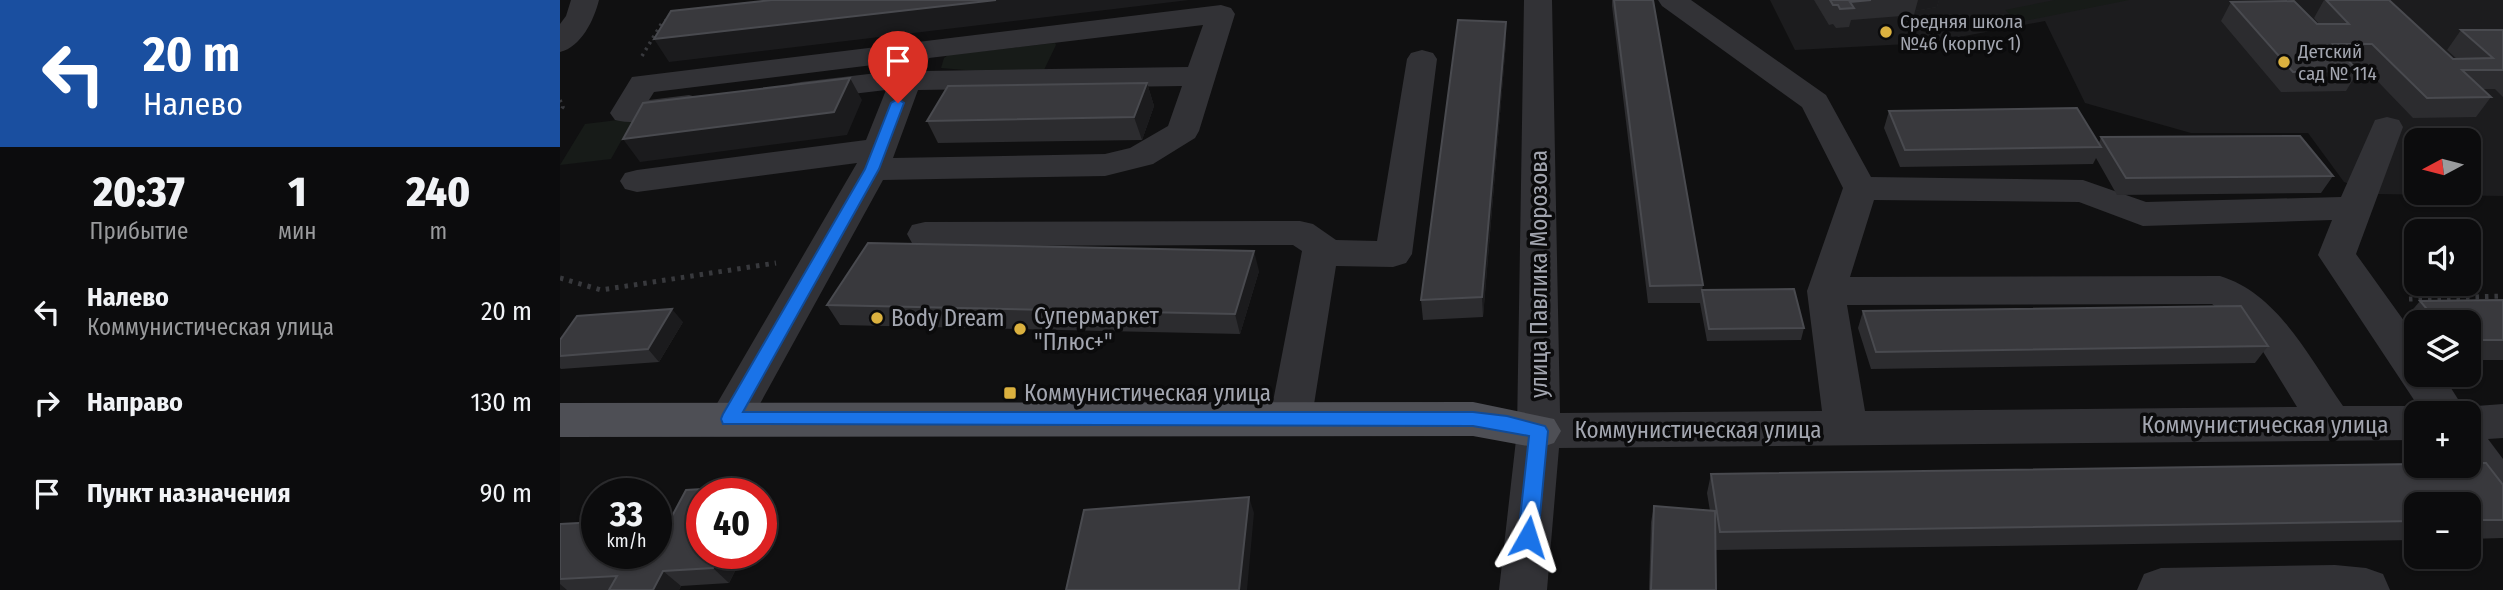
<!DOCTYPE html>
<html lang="ru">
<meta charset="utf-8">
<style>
:root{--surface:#0c0c0d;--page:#1a1a1b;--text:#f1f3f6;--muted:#9a9b9d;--line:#2c2c2e}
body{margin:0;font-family:"Fira Sans Condensed",sans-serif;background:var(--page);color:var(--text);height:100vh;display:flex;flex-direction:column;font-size:26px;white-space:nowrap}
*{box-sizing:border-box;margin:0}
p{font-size:23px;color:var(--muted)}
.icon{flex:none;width:38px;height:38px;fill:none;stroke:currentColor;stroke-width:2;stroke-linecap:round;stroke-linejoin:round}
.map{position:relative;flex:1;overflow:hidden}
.side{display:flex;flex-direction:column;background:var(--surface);width:560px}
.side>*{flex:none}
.banner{background:#1a4fa0;color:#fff;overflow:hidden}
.needle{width:46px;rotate:263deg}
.fabs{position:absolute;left:1844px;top:128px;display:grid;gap:14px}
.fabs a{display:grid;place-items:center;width:77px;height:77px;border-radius:14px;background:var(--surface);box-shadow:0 2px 5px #0004,0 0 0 2px var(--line);font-size:35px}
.speed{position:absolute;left:21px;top:478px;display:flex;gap:14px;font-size:35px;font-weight:700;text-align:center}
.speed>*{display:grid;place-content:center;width:91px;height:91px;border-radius:50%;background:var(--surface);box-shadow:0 2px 5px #0004,0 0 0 2px var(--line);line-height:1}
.speed small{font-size:18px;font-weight:400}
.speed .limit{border:10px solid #d22;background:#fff;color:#111}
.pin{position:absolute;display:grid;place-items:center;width:60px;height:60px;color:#fff;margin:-72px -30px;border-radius:50% 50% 50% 0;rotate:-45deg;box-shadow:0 0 7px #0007}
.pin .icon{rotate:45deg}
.me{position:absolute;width:77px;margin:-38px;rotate:6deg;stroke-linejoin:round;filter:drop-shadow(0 0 5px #0008)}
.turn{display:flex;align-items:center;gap:24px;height:147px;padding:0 28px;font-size:32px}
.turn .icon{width:91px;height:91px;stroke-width:2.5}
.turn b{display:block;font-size:49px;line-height:60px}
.eta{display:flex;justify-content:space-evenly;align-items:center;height:119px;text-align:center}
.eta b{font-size:42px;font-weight:800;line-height:49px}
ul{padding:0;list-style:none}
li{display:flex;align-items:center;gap:21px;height:91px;padding:0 28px}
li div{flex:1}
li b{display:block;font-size:26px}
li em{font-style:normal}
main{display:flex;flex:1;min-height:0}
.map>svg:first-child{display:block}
.built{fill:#1c1c1e;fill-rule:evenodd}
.green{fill:#171b18}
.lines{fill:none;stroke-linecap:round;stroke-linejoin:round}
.path-far1{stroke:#38393d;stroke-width:3.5;stroke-dasharray:2.5 4.5;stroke-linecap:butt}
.path{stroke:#38393d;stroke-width:5;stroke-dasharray:3.5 6;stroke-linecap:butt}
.minor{fill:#323236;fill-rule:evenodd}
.major{fill:#4e4f55;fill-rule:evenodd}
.wall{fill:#2c2c2f}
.shaded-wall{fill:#1b1b1d}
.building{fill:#39393d;stroke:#494a4f;stroke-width:2}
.route{fill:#1a73e8;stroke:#114b97;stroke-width:2}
.poi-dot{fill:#dbb13f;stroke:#0b0b0c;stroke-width:2.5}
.labels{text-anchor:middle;stroke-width:7;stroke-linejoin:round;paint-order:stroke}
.far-poi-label{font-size:19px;fill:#a3a6b0;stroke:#0b0b0c;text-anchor:start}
.street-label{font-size:23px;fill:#a3a6b0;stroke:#0b0b0c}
.poi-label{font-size:23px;fill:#a3a6b0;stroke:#0b0b0c;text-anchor:start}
</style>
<main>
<section class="side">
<div class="banner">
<div class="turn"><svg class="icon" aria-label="left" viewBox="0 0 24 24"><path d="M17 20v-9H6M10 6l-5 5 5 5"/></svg><div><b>20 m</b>Налево</div></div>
</div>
<div class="eta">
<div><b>20:37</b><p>Прибытие</p></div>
<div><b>1</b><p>мин</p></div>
<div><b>240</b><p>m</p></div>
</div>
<ul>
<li><svg class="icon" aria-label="left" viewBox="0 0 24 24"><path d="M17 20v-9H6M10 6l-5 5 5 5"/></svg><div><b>Налево</b><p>Коммунистическая улица</p></div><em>20 m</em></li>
<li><svg class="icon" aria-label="right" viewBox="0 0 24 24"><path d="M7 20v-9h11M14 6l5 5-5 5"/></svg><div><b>Направо</b></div><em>130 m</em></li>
<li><svg class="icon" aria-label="arrive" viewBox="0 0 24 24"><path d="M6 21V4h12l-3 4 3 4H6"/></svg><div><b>Пункт назначения</b></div><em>90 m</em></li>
</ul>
</section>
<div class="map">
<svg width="1943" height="590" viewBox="0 0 1943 590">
<rect width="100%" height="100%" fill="#101011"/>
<path class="built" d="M1210 0H1943V196L1818 194 1784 182 1748 133H1631L1525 103 1485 21 1367 43 1235 50ZM1857 140H1909V192H1857Z"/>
<path class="green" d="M1495 0H1569L1459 22 1445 10Z
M495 43 496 45 484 70 428 72 381 68 384 58 388 55Z
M74 118 51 159 0 165 25 124Z"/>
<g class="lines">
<path class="path-far1" d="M82 56 103 21H110
M0 100 3 107 0 111"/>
<path class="path" d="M0 278 41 290 216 263
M1849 299 1943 296"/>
<path class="minor" d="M11 0H39C34 20 21 47 0 52V24L6 16Z
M964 0H992L1000 413 1262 411 1247 291 1283 188 1242 107 1102 6 1098 0H1131L1266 95 1311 177 1523 180 1586 202 1781 197 1815 120 1827 117 1839 120 1843 127 1796 254 1857 339V374H1882L1903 407 1943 404V438L1928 439 1943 459V513L1927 508 1898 466H1909V413H1857V440L999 448 987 590H939L957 431ZM1314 200 1519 202 1583 226 1772 220 1758 255 1858 406H1783C1750 359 1719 294 1660 276L1290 277ZM1652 304 1694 337 1737 407 1305 411 1287 305Z
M661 5 671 8 675 14 639 131 635 138 593 164 545 176 323 180 185 431 170 436 155 431 149 419 155 407 297 163 77 192 65 189 60 181 65 173 77 170 306 140 326 90 241 100 230 98 225 91 230 84 241 82 334 71 337 62 94 92 89 100 129 95 140 98 145 105 140 112C115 118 80 126 55 120L50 113 72 77ZM643 25 628 67 365 71 369 58ZM622 86 608 126 570 148 545 154 333 158 358 90Z
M862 50 873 53 877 59 852 254 846 263 833 267 776 266 752 417 746 429 731 434 716 429 710 417 742 251 733 245 365 246 352 243 347 234 352 225 365 222 740 221 753 224 776 240 817 241 847 59 851 53Z
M1775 565 1806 568 1823 574 1830 590H1577L1584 574 1601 568Z"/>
<path class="major" d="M913 402 994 419 1001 431 994 443 979 448 913 436 0 437V403Z"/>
</g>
<path class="wall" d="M1052 0H1054L1143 285 1140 303H1088L1052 6Z
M1254 0H1379L1377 7 1355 11 1354 15 1291 20 1289 27 1276 28 1273 24 1269 25Z
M1764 0 1893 59H1897L1887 50 1901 30H1943V97L1935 89H1923L1931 97 1916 117 1853 118 1800 63H1791L1798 71 1786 91 1721 92 1661 21 1671 2 1759 24 1754 18Z
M946 22V42L923 317 863 320 861 300Z
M587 83 594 106 582 140 378 143 367 121Z
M1329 111 1539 143 1541 137 1773 176 1761 193 1557 195 1536 158 1533 164 1340 167 1324 128Z
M699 271 680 334 280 325 267 305Z
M1142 290 1244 328 1241 340 1147 341 1140 303Z
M1943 300V360H1909V322H1857V338L1843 321 1860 301Z
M1303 311 1708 346 1695 363 1311 369 1298 328Z
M123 322 99 362 1 369 0 368V340Z
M1151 474 1943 485V538L1909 539V504H1857V540L1156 550V590H1089L1091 522 1094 506 1150 511 1147 493Z
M194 486 201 494H142V553H184L169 583 121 586 119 590H0V524L37 522V553H96V518H111L126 490Z"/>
<path class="shaded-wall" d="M436 0H629L109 62 94 39Z
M1358 0H1379L1377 7 1355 11Z
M946 22V42L923 317 922 297Z
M290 78 302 100 287 135 80 162 63 139Z
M587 83 594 106 582 140 574 117Z
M694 251 699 271 680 334 675 314Z
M112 309 123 322 99 362 88 349Z
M194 486 201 494H190Z
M201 494 209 502 201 517Z
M689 497 694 513 687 590H679Z
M160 553H184L169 583 153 568Z
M103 571 121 586 119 590H93Z
M0 584 7 590H0Z"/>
<path class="building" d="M212 0H436L94 39 111 11Z
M1054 0H1093L1143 285 1090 286Z
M1270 0H1311L1290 2 1294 8 1280 9 1278 5H1273Z
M1766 0H1829L1893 59 1933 58 1901 30H1943V70H1902L1931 97 1867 98 1812 44H1773L1798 71 1733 72 1671 2 1734 1 1757 24H1789Z
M898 20 946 22 922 297 861 300Z
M290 78 274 112 63 139 83 103Z
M587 83 574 117 367 121 388 86Z
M1517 108 1541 147 1345 150 1329 111Z
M1740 136 1773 176 1566 178 1541 137Z
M308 243 694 251 675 314 267 305Z
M1234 289 1244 328 1149 329 1142 290Z
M1943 300V340H1909V322H1878L1860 301Z
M1681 306 1708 346 1316 352 1303 311Z
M112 309 88 349 0 356V340L17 316Z
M1909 463H1926L1943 485V520H1909V504H1857V521L1160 532 1151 474 1857 464V466H1909Z
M194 486 190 494H142V553H160L153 568 103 571 93 590H49L57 576 0 579V524L37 522V553H96V518H111L126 490Z
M689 497 679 590H506L524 510Z
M1094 506 1155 511 1156 590H1091Z"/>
<path class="route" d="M338 99 344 103 319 169 183 412H913L947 416 985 426 988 431 978 537 975 543 968 546 961 543 958 537 969 436 913 426 163 424 161 419 163 414 305 169 331 103Z"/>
<g class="poi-dot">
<circle cx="1326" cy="32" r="7"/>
<circle cx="1724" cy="62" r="7"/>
<circle cx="317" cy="318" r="7"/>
<circle cx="460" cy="329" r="7"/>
<rect x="443" y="386" width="14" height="14" rx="3.5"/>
</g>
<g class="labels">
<g class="far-poi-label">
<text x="1340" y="28">Средняя школа<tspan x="1340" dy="22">№46 (корпус 1)</tspan></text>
<text x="1738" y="58">Детский<tspan x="1738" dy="22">сад № 114</tspan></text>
</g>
<g class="street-label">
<text transform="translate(979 274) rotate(-90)" y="8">улица Павлика Морозова</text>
<text x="1705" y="433">Коммунистическая улица</text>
<text x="1138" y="438">Коммунистическая улица</text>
</g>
<g class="poi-label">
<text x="474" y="324">Супермаркет<tspan x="474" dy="26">"Плюс+"</tspan></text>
<text x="331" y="326">Body Dream</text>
<text x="464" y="401">Коммунистическая улица</text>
</g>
</g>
</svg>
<div class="fabs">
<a><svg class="needle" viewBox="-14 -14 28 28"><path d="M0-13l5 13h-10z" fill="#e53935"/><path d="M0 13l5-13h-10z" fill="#9a9b9d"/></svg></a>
<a><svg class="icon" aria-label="sound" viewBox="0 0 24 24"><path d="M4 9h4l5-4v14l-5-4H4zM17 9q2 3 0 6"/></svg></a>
<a><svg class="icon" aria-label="layers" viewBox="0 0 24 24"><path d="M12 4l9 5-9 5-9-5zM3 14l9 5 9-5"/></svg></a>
<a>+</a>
<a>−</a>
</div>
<div class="speed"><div>33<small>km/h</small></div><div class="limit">40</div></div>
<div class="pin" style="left:338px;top:103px;background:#d93025"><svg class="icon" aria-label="arrive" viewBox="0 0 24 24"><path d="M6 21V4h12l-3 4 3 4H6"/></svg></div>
<svg class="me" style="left:968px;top:537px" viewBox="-20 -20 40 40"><path d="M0-17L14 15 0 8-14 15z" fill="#1a73e8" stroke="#fff" stroke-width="4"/></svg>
</div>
</main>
